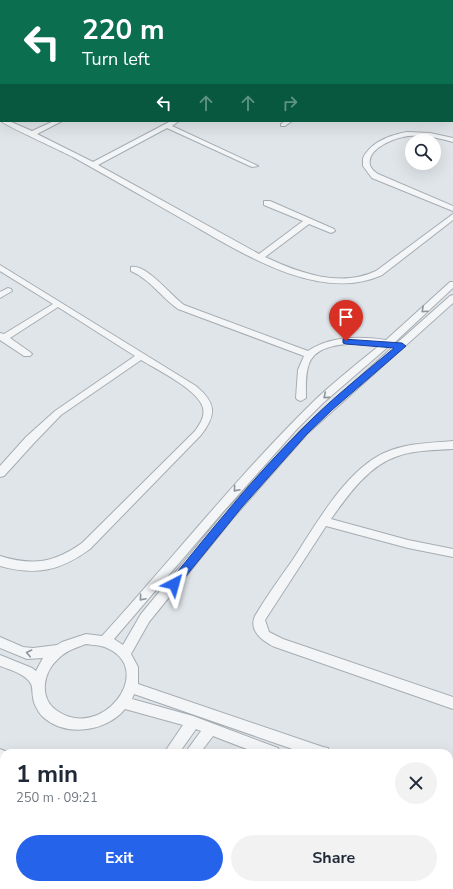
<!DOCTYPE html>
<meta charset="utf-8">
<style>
:root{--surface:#fff;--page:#f2f2f3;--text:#1f2937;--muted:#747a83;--accent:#2563eb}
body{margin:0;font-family:"Nunito Sans",sans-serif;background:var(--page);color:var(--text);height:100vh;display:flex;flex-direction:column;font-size:15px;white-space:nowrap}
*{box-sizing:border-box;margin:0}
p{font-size:13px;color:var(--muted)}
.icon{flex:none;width:22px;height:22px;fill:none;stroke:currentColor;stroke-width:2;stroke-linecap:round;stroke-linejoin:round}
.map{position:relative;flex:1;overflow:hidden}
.panel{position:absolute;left:0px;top:749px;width:453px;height:140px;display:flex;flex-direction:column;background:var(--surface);border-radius:12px 12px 0 0;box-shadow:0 4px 16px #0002}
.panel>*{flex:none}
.top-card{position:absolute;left:0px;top:0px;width:453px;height:122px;box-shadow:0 4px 16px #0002;background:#0b6e4f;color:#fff;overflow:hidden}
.controls{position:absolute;left:405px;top:134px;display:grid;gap:8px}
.controls a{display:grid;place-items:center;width:36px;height:36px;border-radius:50%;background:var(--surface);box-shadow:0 4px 16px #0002;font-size:20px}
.pin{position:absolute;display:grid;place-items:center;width:34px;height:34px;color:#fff;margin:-41px -17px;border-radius:50% 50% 50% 0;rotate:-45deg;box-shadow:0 0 4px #0007}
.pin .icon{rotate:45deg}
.me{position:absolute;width:44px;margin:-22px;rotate:39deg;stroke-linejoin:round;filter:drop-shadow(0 0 3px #0008)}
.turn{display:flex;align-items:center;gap:14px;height:84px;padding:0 16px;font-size:18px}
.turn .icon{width:52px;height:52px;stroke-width:2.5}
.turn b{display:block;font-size:28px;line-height:34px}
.lanes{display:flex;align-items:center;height:38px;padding:0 16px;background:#0003;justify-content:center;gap:20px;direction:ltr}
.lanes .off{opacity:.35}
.round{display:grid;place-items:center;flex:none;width:42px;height:42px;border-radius:21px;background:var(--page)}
.overview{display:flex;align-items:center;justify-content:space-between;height:68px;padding:0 16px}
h1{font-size:24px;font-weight:700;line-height:30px}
.action{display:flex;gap:8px;margin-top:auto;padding:8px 16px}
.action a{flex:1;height:46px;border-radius:24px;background:var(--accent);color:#fff;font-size:16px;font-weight:700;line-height:46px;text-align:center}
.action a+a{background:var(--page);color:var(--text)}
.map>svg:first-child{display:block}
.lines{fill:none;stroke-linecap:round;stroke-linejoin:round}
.street-casing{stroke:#a5adb3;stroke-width:2}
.street{fill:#f3f5f7;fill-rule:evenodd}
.oneway{stroke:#8e959c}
.route{fill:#2563eb;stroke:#184099}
</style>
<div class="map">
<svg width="453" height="889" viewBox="0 0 453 889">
<rect width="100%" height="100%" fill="#e0e5e9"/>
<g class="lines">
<defs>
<path id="street" d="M0 0H4L0 4Z
M207 0H217L218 1H208Z
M274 0H284L285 1H275Z
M288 0H298L299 1H289Z
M0 29H1V33H0Z
M452 30H453V34H452Z
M453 38V42L452 43V39Z
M452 47H453V51H452Z
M0 62H1V66H0Z
M452 89H453V93H452Z
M1 121H9L32 131 54 121H62L37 134 93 162 171 121H179L172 126 258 166 252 167 167 128 98 165 259 254 303 221 264 205V201H270L334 229 335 231 331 233 309 224 265 257C299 273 340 288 376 271L453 214V220L382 275C318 304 239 251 184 220 147 199 111 178 73 157 62 151 4 125 1 121Z
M285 121H292L285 126H281V124Z
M407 132 430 133 453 138V142C439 138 424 135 409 136 397 137 366 148 370 165 371 169 375 172 378 174L453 206V211L372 178 363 166V158C371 142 390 135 407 132Z
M0 265 196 386C216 403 217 414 201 435L90 549C60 571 36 576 0 566V556C33 566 54 563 82 543L195 431C200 424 205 417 203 408 199 390 156 369 141 360L61 415 34 443 4 476 0 477V466L26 437 55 411 135 356 58 307 10 338 30 352 32 354 30 356H24L0 340V333L4 334 53 304 0 271Z
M131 267C147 264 171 296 184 305L308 351C330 336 360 336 386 340L450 282H453V288L395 342 396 344 450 296 453 295V303L307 434 233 518 149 622 131 654 138 667V684L323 747 328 748 330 753H304L134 694 132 699 193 716 278 748 280 753H257L213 736 200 753H185L201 731 196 729 179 753H164L183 725 125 709C106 732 65 738 42 716 38 712 33 702 33 697 32 693 33 688 31 684 26 674 10 670 0 666V655L32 668 36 671 43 658 27 659 0 648V637L23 647 33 648 57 645 62 642 86 634 102 636C173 558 239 474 315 400 335 381 358 363 380 345 360 343 317 340 309 364 305 374 306 387 306 398L301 401 298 400 296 398 298 370 304 356 178 309C161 297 150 279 131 271ZM389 346H394L301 430 225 512 141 614 123 645 114 639 222 513 297 429 323 403ZM86 644C92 645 101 645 107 648 157 670 101 743 56 710 39 698 43 673 57 660 65 651 75 648 86 644Z
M8 288 11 289 12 291 0 298V292Z
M453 441V449C435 450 415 450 398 456 369 465 348 495 331 519L408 540 453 549V557L408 548 326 526 265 620 269 632 283 639 453 697V709L275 647C264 642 248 631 255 616 266 597 279 579 292 561 315 526 345 471 384 453 406 443 430 443 453 441Z
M0 749 9 753H4V763L0 762Z
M449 789 453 791V805L449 803Z
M449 818 453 820V839L449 837Z
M453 876V889H445V885H449V877Z
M94 885H109L108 889H93Z
M272 885H289L290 889H273Z"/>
</defs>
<use href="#street" class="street-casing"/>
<use href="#street" class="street"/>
</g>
<defs><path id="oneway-chevron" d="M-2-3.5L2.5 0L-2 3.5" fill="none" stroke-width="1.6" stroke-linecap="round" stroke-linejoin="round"/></defs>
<g class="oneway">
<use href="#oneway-chevron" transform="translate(424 310) rotate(138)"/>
<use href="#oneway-chevron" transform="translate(326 396) rotate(140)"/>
<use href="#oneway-chevron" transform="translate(236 489) rotate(131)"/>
<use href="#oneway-chevron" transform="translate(142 598) rotate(131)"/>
<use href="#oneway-chevron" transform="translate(29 653) rotate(-168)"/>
</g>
<path class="route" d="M343 339 402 343 406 346 332 410 307 434 242 507 177 587 174 588 170 587 168 584 170 581C212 529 254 477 301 430 330 400 363 374 394 348L346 344 343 343Z"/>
</svg>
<div class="controls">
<a><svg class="icon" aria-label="search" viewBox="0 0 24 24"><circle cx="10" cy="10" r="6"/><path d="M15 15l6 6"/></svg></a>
</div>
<div class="pin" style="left:346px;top:341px;background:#d93025"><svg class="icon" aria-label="arrive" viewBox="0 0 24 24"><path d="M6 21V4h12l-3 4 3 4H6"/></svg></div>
<svg class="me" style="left:174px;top:584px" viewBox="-20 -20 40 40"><path d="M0-17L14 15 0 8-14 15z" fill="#2563eb" stroke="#fff" stroke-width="4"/></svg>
<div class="top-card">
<div class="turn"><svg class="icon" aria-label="left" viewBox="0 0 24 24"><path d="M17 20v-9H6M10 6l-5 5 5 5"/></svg><div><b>220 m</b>Turn left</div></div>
<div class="lanes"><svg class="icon" aria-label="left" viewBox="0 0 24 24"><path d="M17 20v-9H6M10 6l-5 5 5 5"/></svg><svg class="icon off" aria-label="ahead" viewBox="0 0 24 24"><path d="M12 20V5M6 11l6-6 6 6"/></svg><svg class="icon off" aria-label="ahead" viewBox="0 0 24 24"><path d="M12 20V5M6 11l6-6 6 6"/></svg><svg class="icon off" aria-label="right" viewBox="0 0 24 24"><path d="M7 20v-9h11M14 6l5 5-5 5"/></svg></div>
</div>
<section class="panel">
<div class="overview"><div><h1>1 min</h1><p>250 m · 09:21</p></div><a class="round"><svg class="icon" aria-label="close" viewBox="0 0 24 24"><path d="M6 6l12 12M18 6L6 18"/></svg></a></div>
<div class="action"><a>Exit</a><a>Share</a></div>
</section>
</div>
